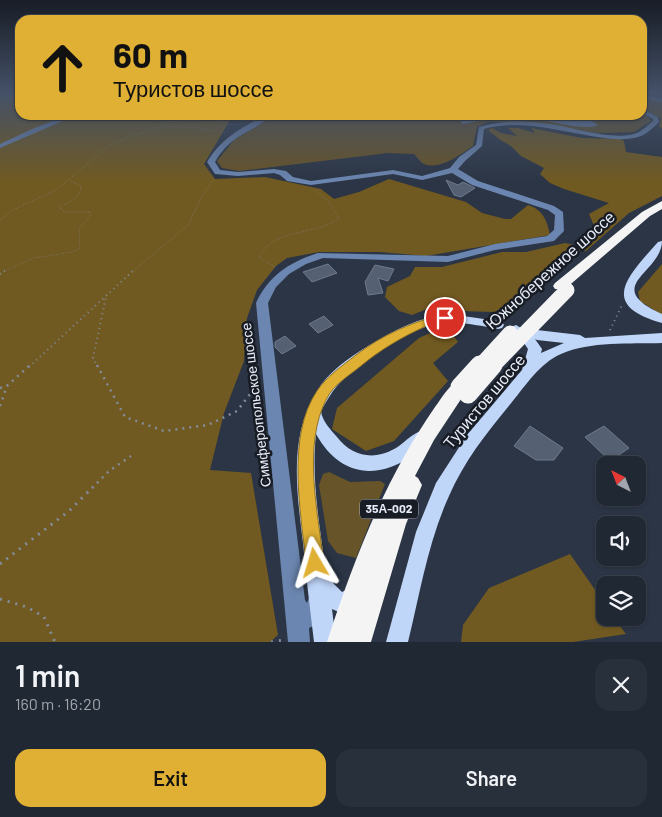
<!DOCTYPE html>
<meta charset="utf-8">
<style>
:root{--surface:#202834;--page:#28303c;--text:#f1f3f6;--muted:#a2a6ac;--line:#3d444f;--accent:#dfb034}
body{margin:0;font-family:Barlow,sans-serif;background:var(--page);color:var(--text);height:100vh;display:flex;flex-direction:column;font-size:19px;white-space:nowrap}
*{box-sizing:border-box;margin:0}
p{font-size:16px;color:var(--muted)}
.icon{flex:none;width:28px;height:28px;fill:none;stroke:currentColor;stroke-width:2;stroke-linecap:round;stroke-linejoin:round}
.map{position:relative;height:642px;overflow:hidden}
.drawer{display:flex;flex-direction:column;background:var(--surface);flex:1}
.drawer>*{flex:none}
.top-card{position:absolute;left:15px;top:15px;width:632px;height:105px;border-radius:15px;box-shadow:0 1px 4px #0004,0 0 0 1px var(--line);background:#dfb034;color:#111;overflow:hidden}
.needle{width:32px;rotate:318deg}
.buttons{position:absolute;left:596px;top:456px;display:grid;gap:10px}
.buttons a{display:grid;place-items:center;width:50px;height:50px;border-radius:10px;background:var(--surface);box-shadow:0 1px 4px #0004,0 0 0 1px var(--line);font-size:25px}
.pin{position:absolute;display:grid;place-items:center;width:42px;height:42px;color:#fff;margin:-21px;border:2px solid #fff;border-radius:50%;box-shadow:0 1px 5px #0007}
.me{position:absolute;width:55px;margin:-28px;rotate:353deg;stroke-linejoin:round;filter:drop-shadow(0 0 4px #0008)}
.turn{display:flex;align-items:center;gap:18px;height:105px;padding:0 15px;font-size:22px}
.turn .icon{width:65px;height:65px;stroke-width:2.5}
.turn b{display:block;font-size:35px;line-height:42px}
.round{display:grid;place-items:center;flex:none;width:52px;height:52px;border-radius:15px;background:var(--page)}
.summary{display:flex;align-items:center;justify-content:space-between;height:85px;padding:0 15px}
h1{font-size:30px;font-weight:600;line-height:38px}
.primary-button{display:flex;gap:10px;margin-top:auto;padding:10px 15px}
.primary-button a{flex:1;height:58px;border-radius:15px;background:var(--accent);color:#111;font-size:20px;font-weight:600;line-height:58px;text-align:center}
.primary-button a+a{background:var(--page);color:var(--text)}
.map>svg:first-child{display:block}
.green{fill:#675428}
.forest{fill:#715a21}
.building{fill:#556072;stroke:#6e7a8d}
.lines{fill:none;stroke-linecap:round;stroke-linejoin:round}
.path-far3{stroke:#848c9a;stroke-width:1;stroke-dasharray:0.5 2;stroke-linecap:butt}
.path-far2{stroke:#848c9a;stroke-width:2;stroke-dasharray:1 4;stroke-linecap:butt}
.path-far1{stroke:#848c9a;stroke-width:2.5;stroke-dasharray:2 5;stroke-linecap:butt}
.path{stroke:#848c9a;stroke-width:3;stroke-dasharray:2 6;stroke-linecap:butt}
.minor{fill:#6b86b0;fill-rule:evenodd}
.major{fill:#c0d6f9;fill-rule:evenodd}
.highway{fill:#f4f4f4;fill-rule:evenodd}
.highway-bridge-far1{stroke:#f4f4f4;stroke-width:15}
.highway-bridge{stroke:#f4f4f4;stroke-width:19}
.route{fill:#dfb034;stroke:#917222}
.labels{text-anchor:middle;stroke-width:5;stroke-linejoin:round;paint-order:stroke}
.shield{fill:#181c24;stroke:#aaafb9;stroke-width:1}
.shield-label{font-size:12px;font-weight:bold;fill:#e8eef9}
.street-label{font-size:14px;fill:#e8eef9;stroke:#181c24}
.near-street-label{font-size:16px;fill:#e8eef9;stroke:#181c24}
</style>
<div class="map">
<svg width="662" height="642" viewBox="0 0 662 642">
<rect width="100%" height="100%" fill="#2b3545"/>
<path class="green" d="M643 112 651 121 634 132 598 133 537 124 516 122H488L477 127 473 146C461 154 438 172 422 163 420 161 417 157 414 154L388 153 239 171 222 168 217 161 234 140 276 115 595 116 642 115Z
M329 472 350 482 380 481 385 484 356 558 337 553 328 541 319 485 323 474Z"/>
<path class="forest" d="M0 92H20V115H233L204 164 215 179 265 177 321 189 334 199 359 192 389 179 466 202 482 213 505 219H511L528 205C543 210 547 220 550 235L426 256 380 252H319L287 258 276 266 257 290 247 318 244 361 224 413 210 470 251 473 278 635 270 642H0Z
M643 98 662 101V128L659 127 661 118 643 108Z
M492 128 501 133 517 136 508 128H518L535 133 531 128 582 138 621 139 624 141 626 152 662 157V196L629 213 586 251H577L595 228 589 214 609 203 564 189 550 183 540 174 544 168 521 156 511 146 499 139 489 131V129Z
M565 243 574 245 562 268 495 312 458 311 437 305 412 315 399 311 385 297 387 287 410 276 415 267H442L502 252H526Z
M662 264V315L640 301 638 292Z
M439 329 451 332 458 342 433 363 448 381 394 441 366 451 332 429 337 408 419 338Z
M570 554 605 604V618H614L626 634 573 642H461L463 625 489 588Z"/>
<path class="building" d="M446 180 458 185 463 182 475 188 461 197 454 195Z
M328 264 337 273 312 282 303 272Z
M375 265 394 269 388 281 378 278 383 293 368 295 365 282Z
M324 316 333 325 318 333 309 324Z
M285 336 296 346 282 354 275 347V342Z
M530 426 563 448 554 460H536L514 446Z
M604 426 629 448 610 461 585 437Z"/>
<g class="lines">
<path class="path-far3" d="M27 115 40 119
M169 115 215 120 235 125
M163 126 171 120 169 116
M0 220 11 211 56 190 108 147 124 139 163 126 198 128 225 133
M275 267 259 258C272 227 315 237 339 218L328 201 315 190
M4 271 34 258 72 252 80 249 79 229 91 215 90 212H64L59 207C69 202 80 199 81 186L69 180
M133 271 188 225 202 196 214 179"/>
<path class="path-far2" d="M0 274 6 270
M610 330 622 305
M29 367 134 270
M98 367 93 358 106 297"/>
<path class="path-far1" d="M97 365 125 417 164 431 208 425 237 411 257 385
M0 388 7 386
M0 406 7 386 30 365
M92 488 109 471 131 456"/>
<path class="path" d="M0 564 69 511 93 487
M0 599 27 607 44 617 55 642
M271 642 283 640"/>
<path class="minor" d="M642 95 662 98V102L642 99Z
M642 108 658 117 659 122C654 127 648 133 641 136 622 143 598 137 580 134 548 128 515 120 484 129L482 146 465 161 458 169 478 181 554 206 563 212 564 231 554 241 495 250 448 262 323 258 306 264 289 274 276 287 268 303 305 600 307 603 310 595 318 592 326 595 329 603 322 622 309 628 310 642H288L256 303C269 275 290 262 318 253L448 256 495 244 547 236 554 230 555 215 548 210 472 185 452 173 422 180 393 174 311 185 287 181 280 175 274 173 238 176 215 174 207 162C219 143 231 134 251 123 258 119 263 115 272 115 250 135 232 133 215 162L220 170 238 172 274 169 286 171 293 177 311 181 393 170 422 176 450 168 459 157 476 145 479 127C505 119 529 121 556 125 577 129 617 141 637 133 643 130 648 125 653 121V119L642 113Z
M68 115H77L0 148V144L32 129Z
M453 115H459L464 120 496 115 504 116 463 124Z
M530 115C546 115 584 113 598 125 588 131 541 121 530 115Z"/>
<path class="major" d="M662 241C662 273 600 286 662 314V323C596 305 630 274 658 242Z
M449 314 498 321 502 322 504 325 502 328 498 329C478 325 458 321 437 324 409 328 356 364 337 386 331 393 326 402 321 411 322 421 331 430 337 437 353 458 377 461 399 446 406 441 412 434 421 431L427 433 429 438C425 448 413 456 404 461 368 481 336 470 316 434 311 481 320 527 326 573L334 584 342 592 354 586 361 590 365 597 361 604 343 614 332 609 336 642H314C310 609 306 576 303 543 297 493 288 437 317 391 329 371 349 358 368 346 394 330 419 317 449 314Z
M516 325 531 334 537 330 580 335 585 338 662 333V343C630 344 590 341 561 354 540 363 526 385 512 402 488 431 464 461 449 496 428 542 420 593 408 642H386L416 532 436 483 467 435 522 370 528 349 522 340 510 330 511 327ZM535 339 537 340 564 343 541 353 542 349Z"/>
<path class="highway" d="M662 201V209L650 216 565 289H555L553 286 555 283 642 212Z
M460 380 466 382 469 387 434 440 415 476 418 478 422 485 406 524 371 642H327C354 559 385 479 435 407 442 398 449 384 460 380Z"/>
<path class="highway-bridge-far1" d="M479 367 510 333
M492 367 567 290"/>
<path class="highway-bridge" d="M460 387 480 365
M468 394 493 365"/>
</g>
<linearGradient id="sky" x2="0" y2="1"><stop stop-color="#181d26"/><stop offset="0.51" stop-color="#445168"/><stop offset="1" stop-color="#445168" stop-opacity="0"/></linearGradient>
<rect width="662" height="182" fill="url(#sky)"/>
<path class="route" d="M445 314 451 318 449 320C441 323 431 323 424 327 402 337 380 350 362 365 350 375 334 384 327 398 302 444 318 514 324 563L322 570 315 572 309 570 306 563C301 512 286 437 317 391 327 376 342 366 356 355 382 335 414 321 445 314Z"/>
<g class="labels">
<rect class="shield" x="360" y="499.5" width="58" height="19" rx="4"/>
<g class="shield-label">
<text x="389" y="513">35А-002</text>
</g>
<g class="street-label">
<text transform="translate(256 405) rotate(-97)" y="5">Симферопольское шоссе</text>
</g>
<g class="near-street-label">
<text transform="translate(550 270) rotate(-42)" y="6">Южнобережное шоссе</text>
<text transform="translate(484 401) rotate(-50)" y="6">Туристов шоссе</text>
</g>
</g>
</svg>
<div class="buttons">
<a><svg class="needle" viewBox="-14 -14 28 28"><path d="M0-13l5 13h-10z" fill="#e53935"/><path d="M0 13l5-13h-10z" fill="#a2a6ac"/></svg></a>
<a><svg class="icon" aria-label="sound" viewBox="0 0 24 24"><path d="M4 9h4l5-4v14l-5-4H4zM17 9q2 3 0 6"/></svg></a>
<a><svg class="icon" aria-label="layers" viewBox="0 0 24 24"><path d="M12 4l9 5-9 5-9-5zM3 14l9 5 9-5"/></svg></a>
</div>
<div class="pin" style="left:445px;top:318px;background:#d93025"><svg class="icon" aria-label="arrive" viewBox="0 0 24 24"><path d="M6 21V4h12l-3 4 3 4H6"/></svg></div>
<svg class="me" style="left:315px;top:563px" viewBox="-20 -20 40 40"><path d="M0-17L14 15 0 8-14 15z" fill="#dfb034" stroke="#fff" stroke-width="4"/></svg>
<div class="top-card">
<div class="turn"><svg class="icon" aria-label="ahead" viewBox="0 0 24 24"><path d="M12 20V5M6 11l6-6 6 6"/></svg><div><b>60 m</b>Туристов шоссе</div></div>
</div>
</div>
<section class="drawer">
<div class="summary"><div><h1>1 min</h1><p>160 m · 16:20</p></div><a class="round"><svg class="icon" aria-label="close" viewBox="0 0 24 24"><path d="M6 6l12 12M18 6L6 18"/></svg></a></div>
<div class="primary-button"><a>Exit</a><a>Share</a></div>
</section>
